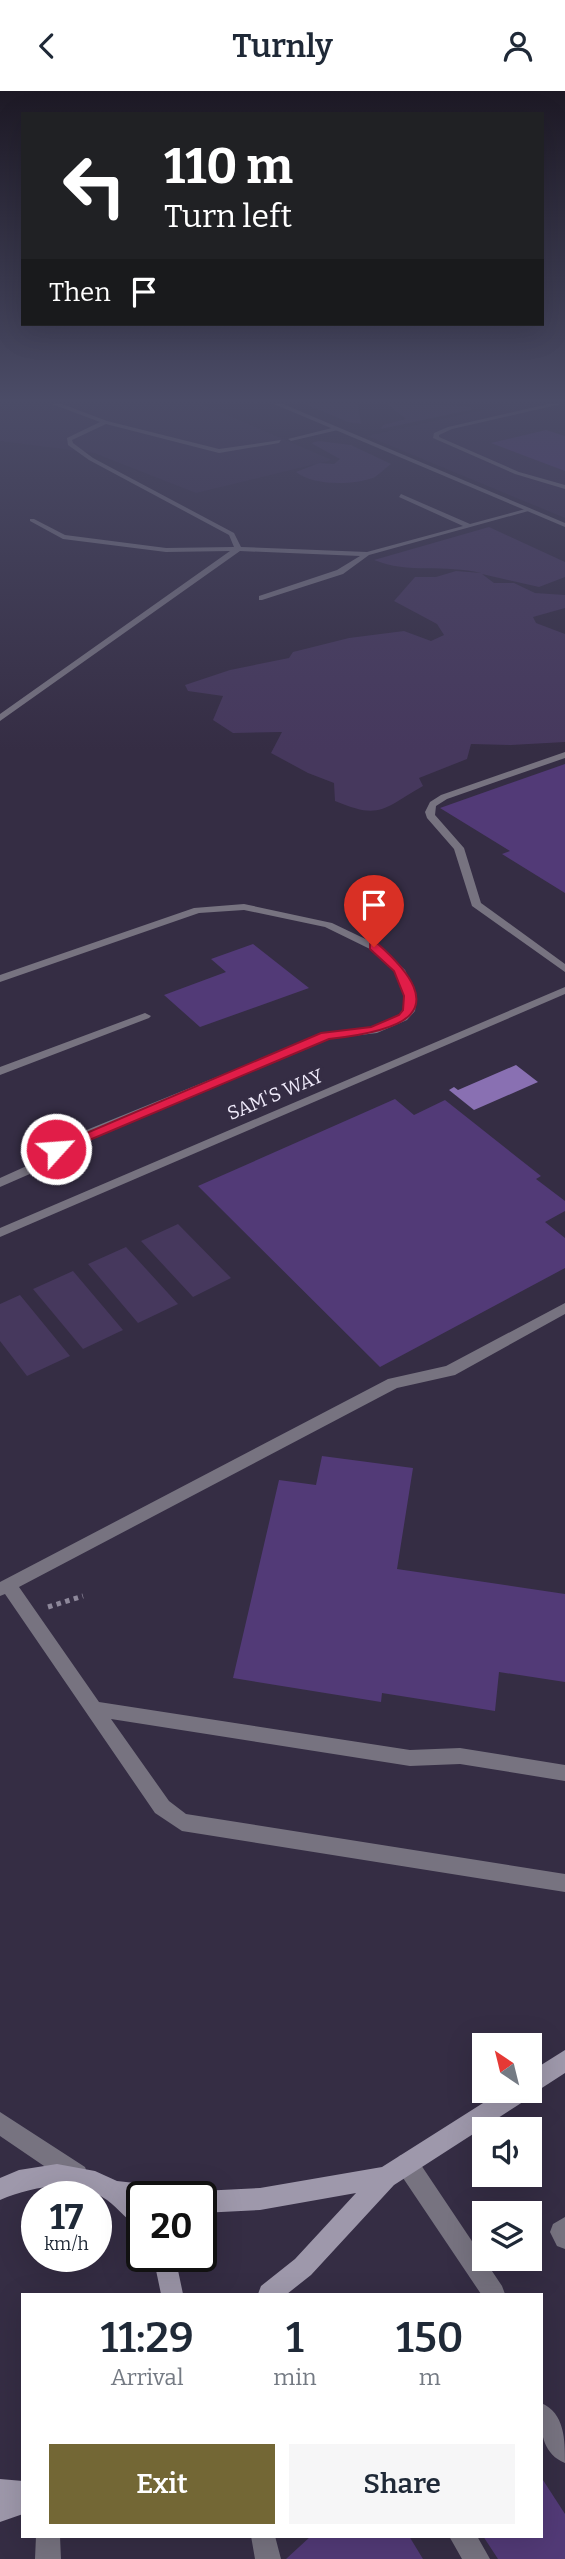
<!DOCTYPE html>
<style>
:root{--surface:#fff;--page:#f6f6f7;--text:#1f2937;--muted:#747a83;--accent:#736735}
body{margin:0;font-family:Bitter,serif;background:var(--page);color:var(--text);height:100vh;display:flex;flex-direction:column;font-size:26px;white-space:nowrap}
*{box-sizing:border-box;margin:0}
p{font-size:23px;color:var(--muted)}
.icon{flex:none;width:38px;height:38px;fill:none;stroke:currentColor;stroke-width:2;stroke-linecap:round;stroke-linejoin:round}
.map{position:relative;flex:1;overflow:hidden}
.details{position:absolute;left:21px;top:2202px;width:522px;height:245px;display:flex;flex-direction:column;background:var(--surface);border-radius:0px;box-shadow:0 7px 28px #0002}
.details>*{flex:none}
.banner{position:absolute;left:21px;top:21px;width:523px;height:214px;border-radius:0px;box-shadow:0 7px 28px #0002;background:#202124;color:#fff;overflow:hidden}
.needle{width:46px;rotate:325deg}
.buttons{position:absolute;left:472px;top:1942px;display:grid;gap:14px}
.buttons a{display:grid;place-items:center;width:70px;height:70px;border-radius:0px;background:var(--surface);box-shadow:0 7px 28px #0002;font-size:35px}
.speed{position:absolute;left:21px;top:2090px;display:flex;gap:14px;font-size:35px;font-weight:700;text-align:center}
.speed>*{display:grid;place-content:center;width:91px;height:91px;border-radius:50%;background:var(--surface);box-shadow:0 7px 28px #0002;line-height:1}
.speed small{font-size:18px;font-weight:400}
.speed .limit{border:4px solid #111;border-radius:10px;background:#fff;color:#111}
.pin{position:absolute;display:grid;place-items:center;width:60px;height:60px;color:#fff;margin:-72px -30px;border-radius:50% 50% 50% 0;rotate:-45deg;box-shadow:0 0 7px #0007}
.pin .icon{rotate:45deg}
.me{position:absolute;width:77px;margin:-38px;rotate:64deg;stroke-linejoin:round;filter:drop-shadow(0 0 5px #0008)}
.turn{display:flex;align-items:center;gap:24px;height:147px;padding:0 28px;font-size:32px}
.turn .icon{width:91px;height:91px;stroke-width:2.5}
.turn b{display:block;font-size:49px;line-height:60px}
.then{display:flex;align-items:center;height:66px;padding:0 28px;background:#0003;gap:14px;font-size:26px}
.eta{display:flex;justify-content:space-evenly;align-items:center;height:119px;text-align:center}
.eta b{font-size:42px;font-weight:600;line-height:49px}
.action{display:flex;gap:14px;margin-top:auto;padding:14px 28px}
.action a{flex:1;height:80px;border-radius:0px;background:var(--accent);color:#fff;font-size:28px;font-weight:600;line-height:80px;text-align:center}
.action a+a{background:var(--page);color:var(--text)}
header{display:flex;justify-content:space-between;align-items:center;height:91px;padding:0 28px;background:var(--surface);font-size:32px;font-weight:600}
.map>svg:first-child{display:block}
.built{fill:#3c314f}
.green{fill:#46385d}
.water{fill:#8970b2}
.building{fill:#523a77}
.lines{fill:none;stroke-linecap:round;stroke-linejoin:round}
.path{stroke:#8d879a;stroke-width:5;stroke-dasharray:4.5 4.5;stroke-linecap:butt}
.service{fill:#777380;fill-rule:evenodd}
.minor{fill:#777380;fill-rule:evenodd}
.tertiary{fill:#777380;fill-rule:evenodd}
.secondary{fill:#9e98ab;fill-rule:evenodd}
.route{fill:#e11d48;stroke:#92132f;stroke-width:2}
.labels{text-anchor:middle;stroke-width:7;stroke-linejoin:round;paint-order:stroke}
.street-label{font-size:19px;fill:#eee9f9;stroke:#352d44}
</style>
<header><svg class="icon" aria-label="back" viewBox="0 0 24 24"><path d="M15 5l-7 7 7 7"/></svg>Turnly<svg class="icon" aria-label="person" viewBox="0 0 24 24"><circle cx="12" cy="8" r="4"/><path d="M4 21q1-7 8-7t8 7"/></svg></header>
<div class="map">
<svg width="565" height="2468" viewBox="0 0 565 2468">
<rect width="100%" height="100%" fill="#352d44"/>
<path class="built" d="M0 313H202L332 369 196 402 94 362 0 350Z
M509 313H565V427L367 345Z"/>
<path class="green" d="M305 313H358L361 333 348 331Z
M387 313 467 315 474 318 381 338 383 334 406 328Z
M319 350 351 354 391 373C385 377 379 384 373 387 352 394 314 395 296 381L319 372 334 373 340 368 311 352Z
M489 436 565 471V486L539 496 482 483 494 492H514L535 502 565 504V517L533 526 536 532 565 543V651L511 654 471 653 467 668 419 687 423 695C383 718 380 729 335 710L334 692 308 682 271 662 282 641 233 642 213 629 223 605 188 600 185 594 230 579 289 567 293 561 349 547 404 540 431 550 444 544 437 533 394 510 415 486H436L456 480 481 482C445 473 408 483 374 469Z
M178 1133 231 1187 193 1206 141 1150Z
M126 1156 178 1213 138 1232 88 1173Z
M73 1180 123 1239 83 1258 33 1198Z
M20 1204 70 1265 27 1285 0 1250V1213Z"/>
<path class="water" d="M516 974 538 991 474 1019 449 999 454 996 458 999Z"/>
<path class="building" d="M546 339 565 345V380L491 352Z
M565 673V802L502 763 510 760 440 717Z
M253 853 309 897 200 936 164 904 226 881 211 868Z
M395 1008 414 1024 445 1009 541 1085 536 1088 565 1110V1120L545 1131 565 1147V1177L380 1276 198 1095Z
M322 1365 413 1377 397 1478 565 1503V1591L499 1581 495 1620 382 1602 381 1611 233 1587 279 1389 316 1394Z
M541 2386 565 2423V2468H498L483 2445H541Z
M311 2445H409L423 2468H286Z"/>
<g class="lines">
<path class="path" d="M48 1516 83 1505"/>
<path class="service" d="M52 313H62L107 330 219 358 281 349 279 352 219 362 106 333 72 349 73 352 93 367 234 442 241 456 367 461 463 435 399 406 401 403 470 433 529 417 532 419 369 464 343 483 262 509H259V505L337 479 360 465 240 460 0 630V623L230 460 166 461 63 448 30 430V428H34L65 444 166 457 234 456 229 444 89 369 68 354 67 347 100 331Z
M548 313H561L452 338 439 344V346L519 381 565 394V398L515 383 433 347 434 342 448 336Z
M336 336 338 339 291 350 288 348Z
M565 661V667L447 708 436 715 435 724 464 757 481 812 565 873V881L472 815 454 758 427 727 425 721 430 711 441 704Z
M244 813 332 832 378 854 405 879 417 905 415 920 407 929 377 942 328 948 70 1055 39 1079 0 1096V1087L31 1073 62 1049 322 943 371 937 399 925 404 919 405 905 395 880 370 858 325 836 244 819 199 822 0 891V884L194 817Z
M145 922 151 925 149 927 0 984V976Z
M565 1212V1223L455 1284 397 1297 19 1496 99 1611 410 1659 460 1657 565 1674V1690L460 1673 410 1675 111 1628 169 1710 186 1723 565 1783V1801L182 1740 155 1722 5 1503 0 1505V1491L388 1288 446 1275Z
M407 2062 415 2065 502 2195 505 2203H481L399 2081 396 2073 399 2065Z
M565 2126V2158L557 2155 550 2141 553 2133Z
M541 2312C565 2322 565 2349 565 2372 540 2362 540 2335 541 2312Z
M36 2445H60L61 2468H35Z
M251 2445H275L281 2468H255Z
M449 2445H477L490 2468H462Z"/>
<path class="minor" d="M565 896V903L0 1146V1137Z
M0 2021 85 2076 88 2084 85 2092 77 2095 69 2092 0 2045Z"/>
<path class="tertiary" d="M274 313H283L565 432V436Z"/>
<path class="secondary" d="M565 1959V1982L531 2004 529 2007 394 2094 311 2184 287 2203H258L261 2195 295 2168 356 2102 260 2119 201 2122V2105H192L201 2100 260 2097 382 2076 502 2000H530V1981Z
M57 2073 95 2080 117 2090 153 2094 161 2097 164 2105H142V2137C128 2131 119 2118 107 2109 74 2087 34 2095 0 2109V2087L19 2079Z
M153 2165H175L183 2203H161Z
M0 2388 23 2390V2423L0 2431Z"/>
</g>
<linearGradient id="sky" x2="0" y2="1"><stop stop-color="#1d1925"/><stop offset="0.47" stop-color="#4b4c67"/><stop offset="1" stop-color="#4b4c67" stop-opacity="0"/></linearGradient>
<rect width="565" height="659" fill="url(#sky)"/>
<path class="route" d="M370 853H378C456 922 403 940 329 948L61 1061 56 1063 49 1058 321 942 371 936 399 924 403 919 404 905 394 880 370 858Z"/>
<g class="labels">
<g class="street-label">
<text transform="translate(275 1003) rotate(-23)" y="7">SAM'S WAY</text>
</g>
</g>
</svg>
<div class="buttons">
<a><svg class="needle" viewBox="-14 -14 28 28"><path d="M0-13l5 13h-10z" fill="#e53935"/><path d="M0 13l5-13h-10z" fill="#747a83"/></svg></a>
<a><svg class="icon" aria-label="sound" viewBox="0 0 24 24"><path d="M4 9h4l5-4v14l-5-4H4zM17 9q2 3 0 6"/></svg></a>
<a><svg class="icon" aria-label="layers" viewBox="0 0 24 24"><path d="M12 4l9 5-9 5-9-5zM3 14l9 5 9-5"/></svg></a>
</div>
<div class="speed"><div>17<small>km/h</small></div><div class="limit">20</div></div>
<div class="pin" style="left:374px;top:856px;background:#d93025"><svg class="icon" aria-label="arrive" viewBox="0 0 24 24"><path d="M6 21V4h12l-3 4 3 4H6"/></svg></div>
<svg class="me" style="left:56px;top:1058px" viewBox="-20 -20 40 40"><circle r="17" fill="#e11d48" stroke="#fff" stroke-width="3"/><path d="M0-11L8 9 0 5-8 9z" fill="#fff"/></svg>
<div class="banner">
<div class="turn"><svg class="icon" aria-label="left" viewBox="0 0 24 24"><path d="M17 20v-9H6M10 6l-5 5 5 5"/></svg><div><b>110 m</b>Turn left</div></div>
<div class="then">Then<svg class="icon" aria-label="arrive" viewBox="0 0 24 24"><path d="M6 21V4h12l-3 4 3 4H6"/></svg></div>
</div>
<section class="details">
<div class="eta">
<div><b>11:29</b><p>Arrival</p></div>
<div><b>1</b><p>min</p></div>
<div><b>150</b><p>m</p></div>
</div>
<div class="action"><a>Exit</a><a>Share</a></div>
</section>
</div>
